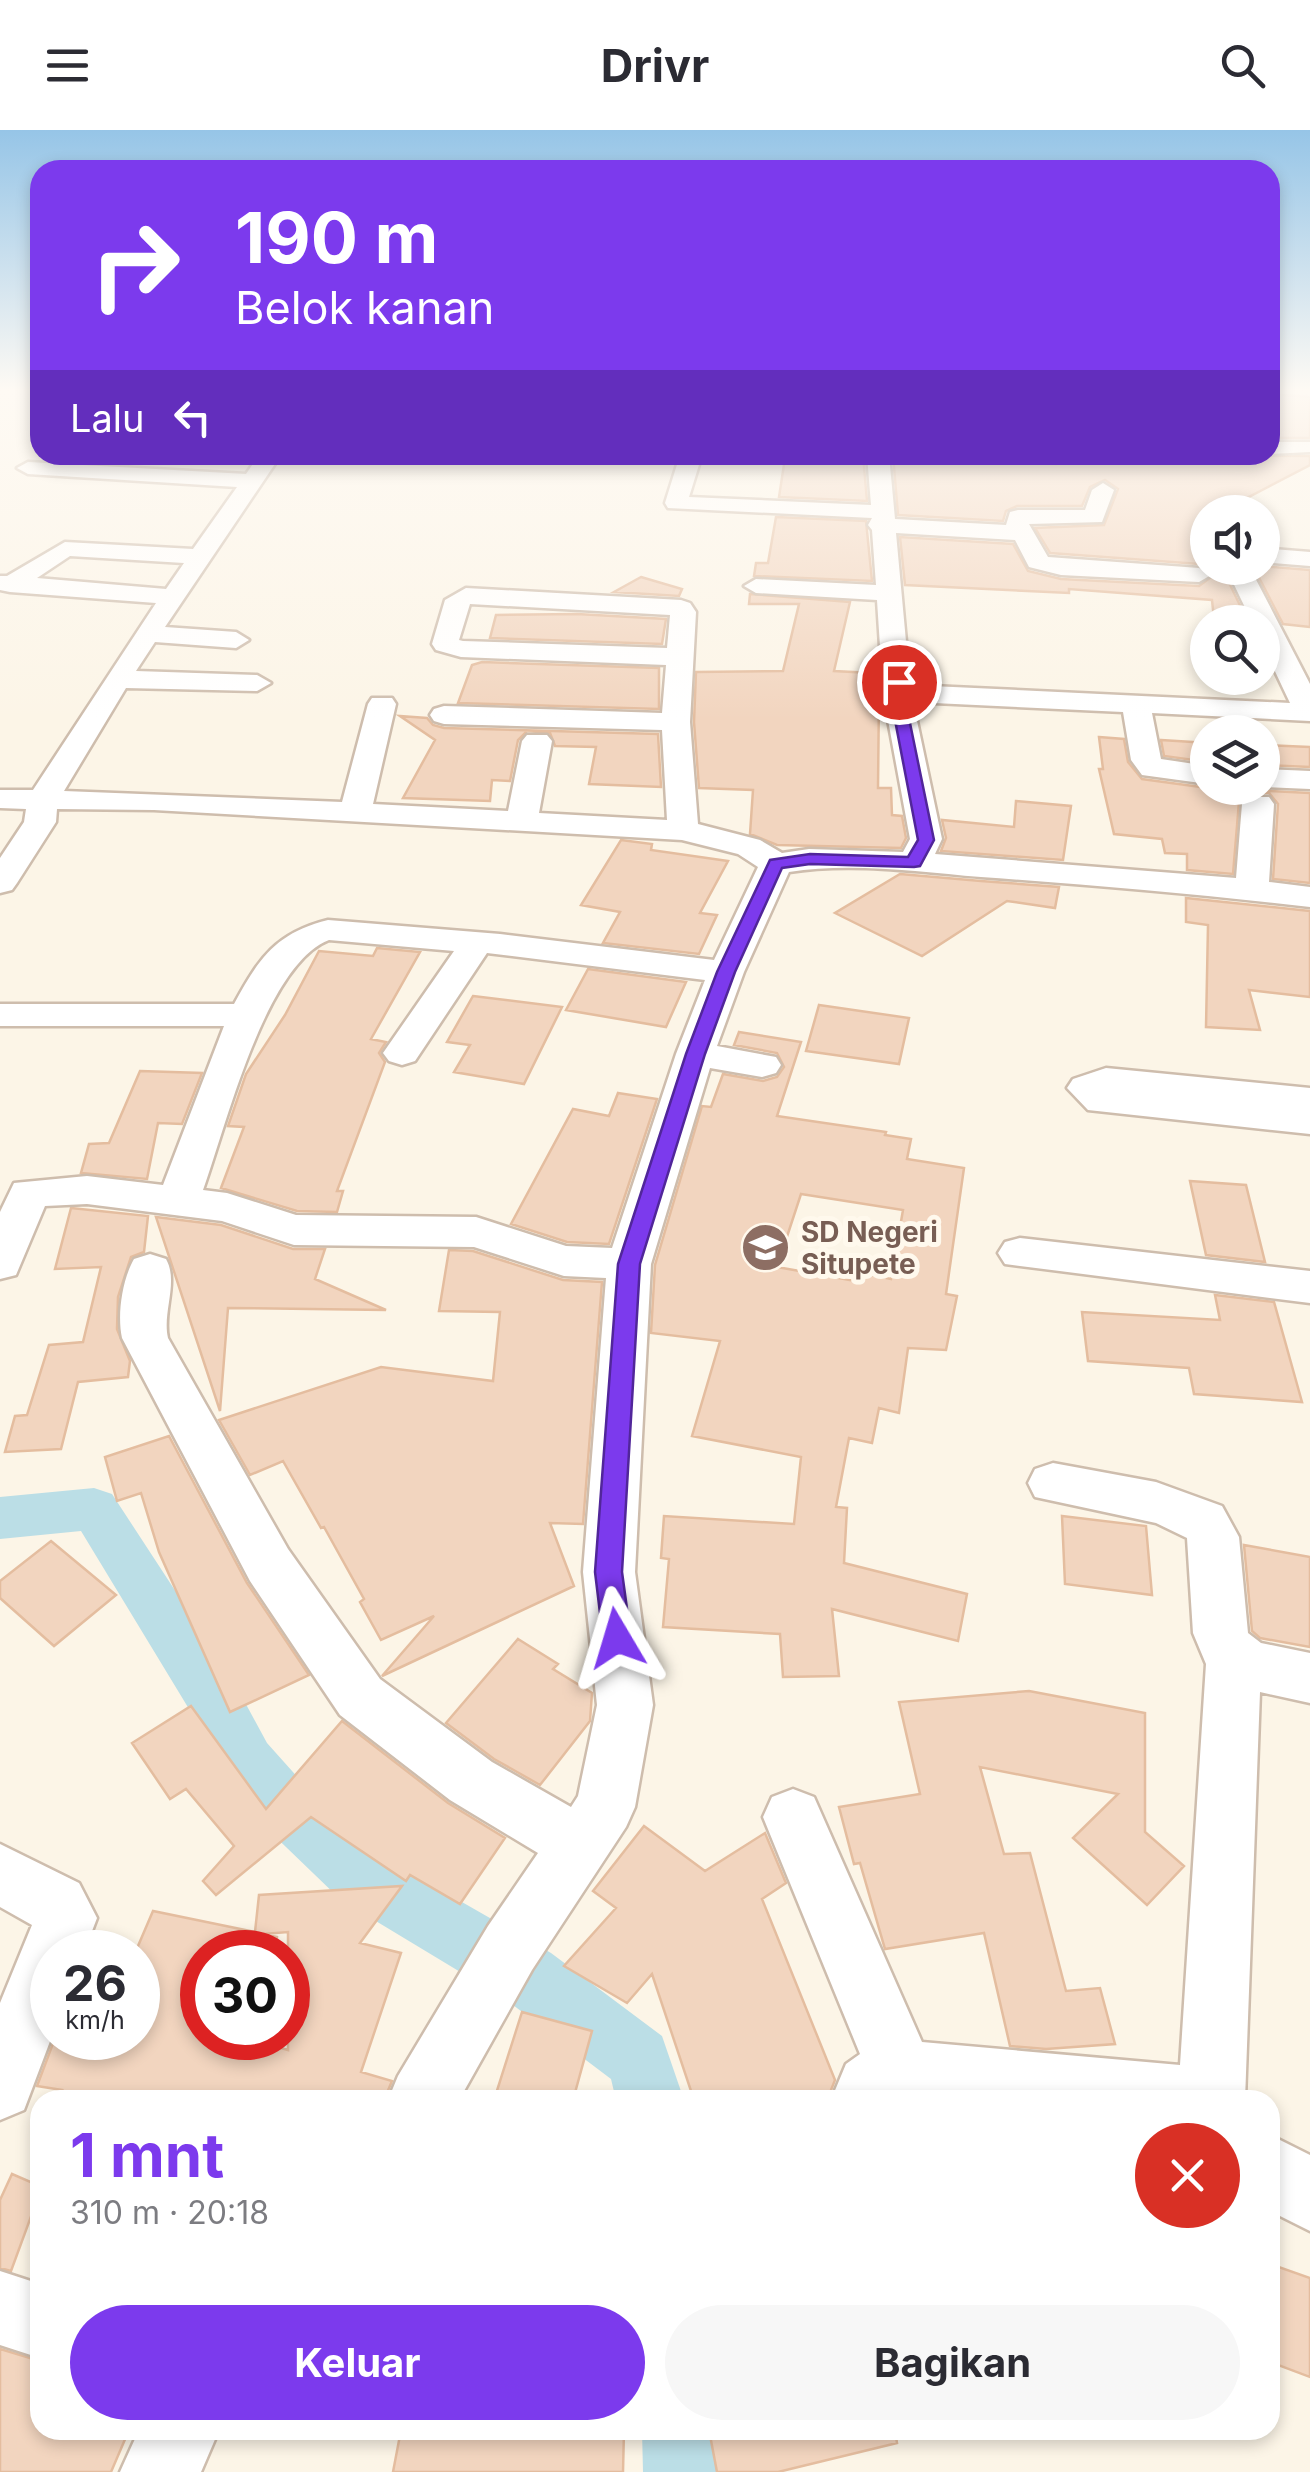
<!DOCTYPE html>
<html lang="id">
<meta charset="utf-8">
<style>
:root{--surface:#fff;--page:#f7f7f7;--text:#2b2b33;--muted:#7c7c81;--accent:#7c3aed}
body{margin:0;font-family:Inter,sans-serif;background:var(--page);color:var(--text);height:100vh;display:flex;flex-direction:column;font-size:38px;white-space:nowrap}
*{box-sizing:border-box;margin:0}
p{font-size:32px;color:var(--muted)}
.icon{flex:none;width:55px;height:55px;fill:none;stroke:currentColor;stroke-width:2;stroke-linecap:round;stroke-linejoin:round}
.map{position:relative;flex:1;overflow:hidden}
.sheet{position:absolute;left:30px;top:1960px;width:1250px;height:350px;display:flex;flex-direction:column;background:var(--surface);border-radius:30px;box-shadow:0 5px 15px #0003}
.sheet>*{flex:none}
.banner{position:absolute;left:30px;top:30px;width:1250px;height:305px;border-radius:30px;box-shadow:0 5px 15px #0003;background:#7c3aed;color:#fff;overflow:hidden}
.fabs{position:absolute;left:1190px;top:365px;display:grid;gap:20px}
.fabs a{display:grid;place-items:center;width:90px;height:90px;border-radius:50%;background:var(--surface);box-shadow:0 5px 15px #0003;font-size:50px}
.speed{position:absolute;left:30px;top:1800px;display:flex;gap:20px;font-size:50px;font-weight:700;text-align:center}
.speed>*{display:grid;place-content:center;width:130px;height:130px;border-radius:50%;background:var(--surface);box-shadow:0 5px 15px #0003;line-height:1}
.speed small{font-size:25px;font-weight:400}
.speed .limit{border:15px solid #d22;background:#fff;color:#111}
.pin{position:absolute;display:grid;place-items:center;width:85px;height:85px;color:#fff;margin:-42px;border:5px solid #fff;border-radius:50%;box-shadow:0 2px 10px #0007}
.me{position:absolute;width:110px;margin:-55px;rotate:353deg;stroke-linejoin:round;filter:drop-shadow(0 0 8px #0008)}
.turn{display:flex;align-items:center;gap:35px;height:210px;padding:0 40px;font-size:45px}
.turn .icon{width:130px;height:130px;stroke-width:2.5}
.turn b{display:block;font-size:70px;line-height:85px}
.then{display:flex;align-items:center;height:95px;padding:0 40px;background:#0003;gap:20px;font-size:38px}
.round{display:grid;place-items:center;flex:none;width:105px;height:105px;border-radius:52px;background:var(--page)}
.head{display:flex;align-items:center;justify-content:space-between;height:170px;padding:0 40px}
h1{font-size:60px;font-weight:700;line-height:75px;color:var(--accent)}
.cta{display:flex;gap:20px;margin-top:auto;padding:20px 40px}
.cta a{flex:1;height:115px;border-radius:60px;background:var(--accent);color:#fff;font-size:40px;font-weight:700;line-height:115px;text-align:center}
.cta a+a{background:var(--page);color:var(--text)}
header{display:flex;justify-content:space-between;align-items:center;height:130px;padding:0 40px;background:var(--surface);font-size:45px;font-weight:700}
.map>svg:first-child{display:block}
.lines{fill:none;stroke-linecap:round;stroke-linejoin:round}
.canal{fill:#bbdee6;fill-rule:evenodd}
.building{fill:#f2d5bf;stroke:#e4bd9f;stroke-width:2.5;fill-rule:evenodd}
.minor-casing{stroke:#cebdad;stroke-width:5}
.minor{fill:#fff;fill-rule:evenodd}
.route{fill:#7c3aed;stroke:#51269a;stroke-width:2.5}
.labels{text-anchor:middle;stroke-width:10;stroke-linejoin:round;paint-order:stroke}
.education-label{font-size:28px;font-weight:bold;fill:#785e54;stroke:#fff9ed;text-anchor:start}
</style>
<header><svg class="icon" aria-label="menu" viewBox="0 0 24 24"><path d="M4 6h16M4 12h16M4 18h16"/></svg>Drivr<svg class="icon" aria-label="search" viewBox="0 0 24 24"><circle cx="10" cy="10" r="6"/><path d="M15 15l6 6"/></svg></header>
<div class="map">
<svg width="1310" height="2342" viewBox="0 0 1310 2342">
<rect width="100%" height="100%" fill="#fcf5e7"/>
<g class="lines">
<path class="canal" d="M94 1358 112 1364 229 1543 267 1613 301 1651 385 1728 551 1823 662 1906 684 1970H616L611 1949 505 1869 341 1770 259 1691 227 1651 189 1579 81 1401 0 1409V1367Z
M642 2300H718L721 2342H643Z"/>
</g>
<path class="building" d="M1270 264 1310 267V308H1270Z
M830 325H863L867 371 779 367 785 328 830 329Z
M893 325H970L971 331 1056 334 1057 325 1310 326V335L1220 382H1208V438H1222L1248 492 1214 489 1212 470 1069 459V463L905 455 900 407 1013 414 1028 441 1061 449 1199 456 1215 444 1199 434 1050 423 1035 398 1104 395 1118 359 1105 350 1090 357 1082 376H1017L1006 381 1003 391 898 385Z
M776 387 866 391 872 451 754 446 756 433H768Z
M1262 436 1310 440V497L1283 494 1254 438Z
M641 447 682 459 679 466 614 462Z
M750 464 850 472 834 541 872 543 871 565H879L878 658H891L892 685 902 686 906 708 901 718 777 715 750 704 753 660 699 658 694 592 696 542 783 541 799 474H749Z
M577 484 666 489 662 514 490 508 496 485Z
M482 532 659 538V579L458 573 472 535Z
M400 586 427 588 433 595 444 598 658 604 661 657 589 654 596 617 555 616 550 603 527 601 518 610 510 651 492 650 490 671 403 668 435 610Z
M1099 607 1124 609 1128 632 1142 649 1208 658 1310 663V753L1273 749 1278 674 1269 663H1247L1239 672 1233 744 1187 740V724L1165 723 1162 709 1114 704 1099 639H1103Z
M1161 610 1208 613V632L1164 626Z
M1262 615 1310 617V637L1262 635Z
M1016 671 1071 676 1063 730 941 721 946 708 942 690 1014 697Z
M621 710 652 714 651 720 728 731 700 783 717 785 699 824 603 813 620 782 581 775Z
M900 744 981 751 1059 757 1055 778 1007 771 922 826 835 783Z
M1186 768 1310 781V867L1249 860 1260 900 1206 897 1208 795 1186 792Z
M377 818 420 822 371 909 386 912 379 923 385 932 337 1061H343L337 1082 297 1081 221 1058 244 997 228 996 246 944 285 885 319 821 373 826Z
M588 839 686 852 666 897 566 880Z
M473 866 562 877 524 954 454 942 470 915 447 912Z
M819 875 909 888 899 934 806 921Z
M739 902 801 912 777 986 886 1002 885 1005 911 1009 907 1029 964 1038 946 1164 957 1166 946 1220 908 1218 899 1283 879 1278 872 1313 849 1308 836 1377 847 1378 844 1433 967 1464 958 1511 832 1479 839 1546 783 1547 780 1504 663 1497 669 1429 661 1428 664 1386 794 1394 801 1327 692 1306 720 1211 651 1203 655 1135 702 976 711 977 723 944 763 951 777 947 784 937 777 923 734 915ZM801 1064 903 1080 891 1149 853 1141 850 1150 777 1137Z
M140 941 202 943 182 994 158 993 147 1049 81 1043 89 1014 109 1013Z
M618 963 657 969 609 1114 567 1112 511 1094 573 979 609 986Z
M1190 1051 1246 1055 1265 1132 1206 1125Z
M71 1078 148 1086 144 1122 131 1127 118 1167 117 1199 130 1231 128 1247 78 1252 61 1319 5 1322 15 1286 27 1285 49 1215 83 1212 101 1137 55 1139Z
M156 1087 221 1095 293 1119H325L315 1149 386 1180 228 1178 220 1281Z
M449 1120 473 1121 563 1150 602 1152 583 1394 550 1393 574 1456 382 1546 434 1486 381 1510 360 1472 364 1469 324 1397 321 1398 283 1331 250 1345 219 1290 381 1237 493 1251 500 1182 439 1181Z
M1215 1165 1274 1172 1302 1272 1194 1264 1189 1238 1088 1231 1082 1182 1220 1190Z
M169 1306 247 1453 309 1545 230 1582 159 1422 141 1363 117 1371 105 1327Z
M1062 1386 1146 1396 1152 1465 1065 1454Z
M51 1411 116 1465 54 1516 0 1468V1451Z
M1244 1415 1310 1427V1517L1260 1508 1252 1501Z
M518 1509 558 1534 553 1539 592 1563 590 1591 540 1655 494 1629 446 1593Z
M1029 1561 1145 1583V1702L1184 1736 1147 1775 1073 1708 1118 1664 980 1637 1004 1724 1030 1723 1066 1861 1100 1858 1115 1914 1046 1919 1010 1916 984 1803 885 1819 860 1733 854 1734 839 1677 920 1664 899 1572Z
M191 1576 266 1679 342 1591 448 1673 505 1708 460 1774 410 1745 406 1751 311 1687 216 1765 203 1751 234 1716 186 1659 170 1669 132 1613Z
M644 1696 705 1741 765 1703 786 1753 762 1769 835 1950 827 1970H694L652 1844 627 1873 564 1836 616 1778 593 1761Z
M402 1756 360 1813 401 1823 361 1942 392 1951 384 1970H57L62 1960 37 1956 55 1908H138V1816L153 1781 255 1802 259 1765ZM288 1802V1920L246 1908H202V1822H276L277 1807 263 1804Z
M522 1882 592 1901 573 1970H494Z
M12 2044 40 2056V2062L11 2141 0 2138V2070Z
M1270 2134 1310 2148V2247L1270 2232Z
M0 2219 40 2231V2300H129L111 2342H0Z
M401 2300H624L623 2342H393Z
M709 2300H895L897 2313 778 2342H717Z"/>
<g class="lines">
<defs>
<path id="minor" d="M1270 312H1310V322L1270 324Z
M259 325H281L165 497 236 502 249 510 236 518 155 512 136 541 257 545 271 553 257 561 126 558 64 661 342 672 368 574 372 568H392L396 574 373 674 508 681 522 611 527 605H547L552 611 539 683 667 690 662 600 444 594 434 591 430 585 434 579 444 576 662 583 666 535 461 527 436 520 432 514 445 470 466 458 681 470 690 473 696 482 690 592 698 694 760 710 782 723 809 719 903 722 910 709 883 563 877 470 756 463 744 456 756 449 876 455 872 400 868 395 872 388 668 378 665 373 680 325H702L689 367 871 375 867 325H889L895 389 1006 395 1010 382 1018 380H1085L1092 360 1103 353 1114 360 1102 392 1029 394 1048 427 1199 438 1211 445 1199 452 1061 445 1029 437 1015 410 896 403 910 555 1290 573 1262 514V492H1252L1226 438H1250L1310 554V591L1152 583 1161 629 1208 636V654L1142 645 1131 630 1123 582 913 572 942 709 935 724 1236 748 1242 674 1247 667H1269L1274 674 1269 752 1310 757V777C1200 764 1091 755 981 747 919 742 851 732 789 742L744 842 717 916 776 927 781 935 776 943 762 947 710 938 651 1134 635 1442 653 1575 635 1677 626 1697 532 1840 459 1970H388L398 1946 488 1796 538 1723 450 1670 340 1585 250 1451 122 1208C117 1185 122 1150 134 1129L150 1124 166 1129C179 1152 162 1182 168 1208L288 1419 380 1549 492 1632 571 1677 578 1666 597 1575 583 1442 606 1148 564 1146 474 1117 294 1115 222 1091 87 1074 45 1076 16 1145 0 1149V1082L14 1053 87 1046 163 1055 224 896H0V874H234C259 828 276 803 328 790L500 804 714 830 758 737 738 724 682 710 154 680 57 679 56 692 17 753 12 760 0 763V728L24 692 26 679 0 678V660H33L156 473 10 462 0 460V446H7L65 412 193 419 237 357 28 344 17 338 28 332 246 344ZM70 426 184 433 166 459 37 448ZM470 474 670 485 667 518 463 511 459 510ZM329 810 454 821 383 923 389 931 402 935 415 931 487 823 705 850 676 924 612 1118 566 1116 476 1087 296 1085 227 1063 203 1060C226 996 265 835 329 810Z
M1262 418 1310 422V436L1262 432Z
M1262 639 1310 641V659L1262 657Z
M1106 938 1310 958V1004L1088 980 1067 958 1073 949Z
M1020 1108 1310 1141V1173L1005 1134 998 1123 1005 1112Z
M1053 1333 1156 1352 1222 1376 1239 1407 1248 1503 1261 1513 1310 1523V1573L1260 1562 1245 1970H831L846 1934 860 1924 763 1687 772 1667 793 1659 814 1667 922 1912 1180 1935 1206 1534 1193 1503 1187 1408 1156 1393 1035 1367 1028 1353 1035 1339Z
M0 1714 79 1753 97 1788 84 1822H52V1906L24 1980 0 1990V1873L32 1795 0 1777Z
M1270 2005 1310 2025V2101L1270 2081Z
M0 2141 40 2154V2228L0 2215Z
M139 2300H219L201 2342H120Z"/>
</defs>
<use href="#minor" class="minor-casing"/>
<use href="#minor" class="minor"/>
</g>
<linearGradient id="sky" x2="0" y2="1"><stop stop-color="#96c5e7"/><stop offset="0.44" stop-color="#fefaf4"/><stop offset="1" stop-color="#fefaf4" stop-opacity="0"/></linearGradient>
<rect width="1310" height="590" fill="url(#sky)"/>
<path class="route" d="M894 549 906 552 904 564 934 710 920 736 914 737 810 734 782 738 735 842 705 924 640 1134 622 1442 631 1508 627 1517 617 1520 607 1517 603 1508 595 1442 618 1134 686 924 717 842 770 730 810 724 908 727 918 710 890 564Z"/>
<defs>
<symbol id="school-disc" viewBox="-11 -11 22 22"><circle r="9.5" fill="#8d6e63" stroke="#fff9ed"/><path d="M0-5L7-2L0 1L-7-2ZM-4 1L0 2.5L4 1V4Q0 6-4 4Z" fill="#fff"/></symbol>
</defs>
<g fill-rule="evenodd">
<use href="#school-disc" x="738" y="1090" width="55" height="55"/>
</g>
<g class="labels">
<g class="education-label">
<text x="801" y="1112">SD Negeri<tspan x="801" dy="32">Situpete</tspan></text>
</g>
</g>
</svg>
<div class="fabs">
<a><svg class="icon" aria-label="sound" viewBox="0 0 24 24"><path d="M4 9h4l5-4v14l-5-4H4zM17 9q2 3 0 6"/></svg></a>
<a><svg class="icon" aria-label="search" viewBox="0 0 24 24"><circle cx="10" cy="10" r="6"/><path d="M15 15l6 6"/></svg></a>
<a><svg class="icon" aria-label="layers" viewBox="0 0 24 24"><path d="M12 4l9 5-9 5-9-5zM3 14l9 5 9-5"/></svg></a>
</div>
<div class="speed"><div>26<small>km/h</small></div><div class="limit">30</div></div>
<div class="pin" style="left:899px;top:552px;background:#d93025"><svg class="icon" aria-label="arrive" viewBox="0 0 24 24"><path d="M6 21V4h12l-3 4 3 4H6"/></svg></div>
<svg class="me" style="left:617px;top:1508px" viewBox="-20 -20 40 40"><path d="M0-17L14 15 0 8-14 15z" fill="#7c3aed" stroke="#fff" stroke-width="4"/></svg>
<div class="banner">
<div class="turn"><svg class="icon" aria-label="right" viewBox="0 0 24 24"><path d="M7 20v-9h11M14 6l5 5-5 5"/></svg><div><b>190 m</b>Belok kanan</div></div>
<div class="then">Lalu<svg class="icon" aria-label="left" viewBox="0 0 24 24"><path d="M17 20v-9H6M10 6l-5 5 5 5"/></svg></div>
</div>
<section class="sheet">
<div class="head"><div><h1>1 mnt</h1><p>310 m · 20:18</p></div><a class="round" style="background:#d93025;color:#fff"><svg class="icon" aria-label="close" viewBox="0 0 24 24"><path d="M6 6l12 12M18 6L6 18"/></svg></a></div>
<div class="cta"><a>Keluar</a><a>Bagikan</a></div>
</section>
</div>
